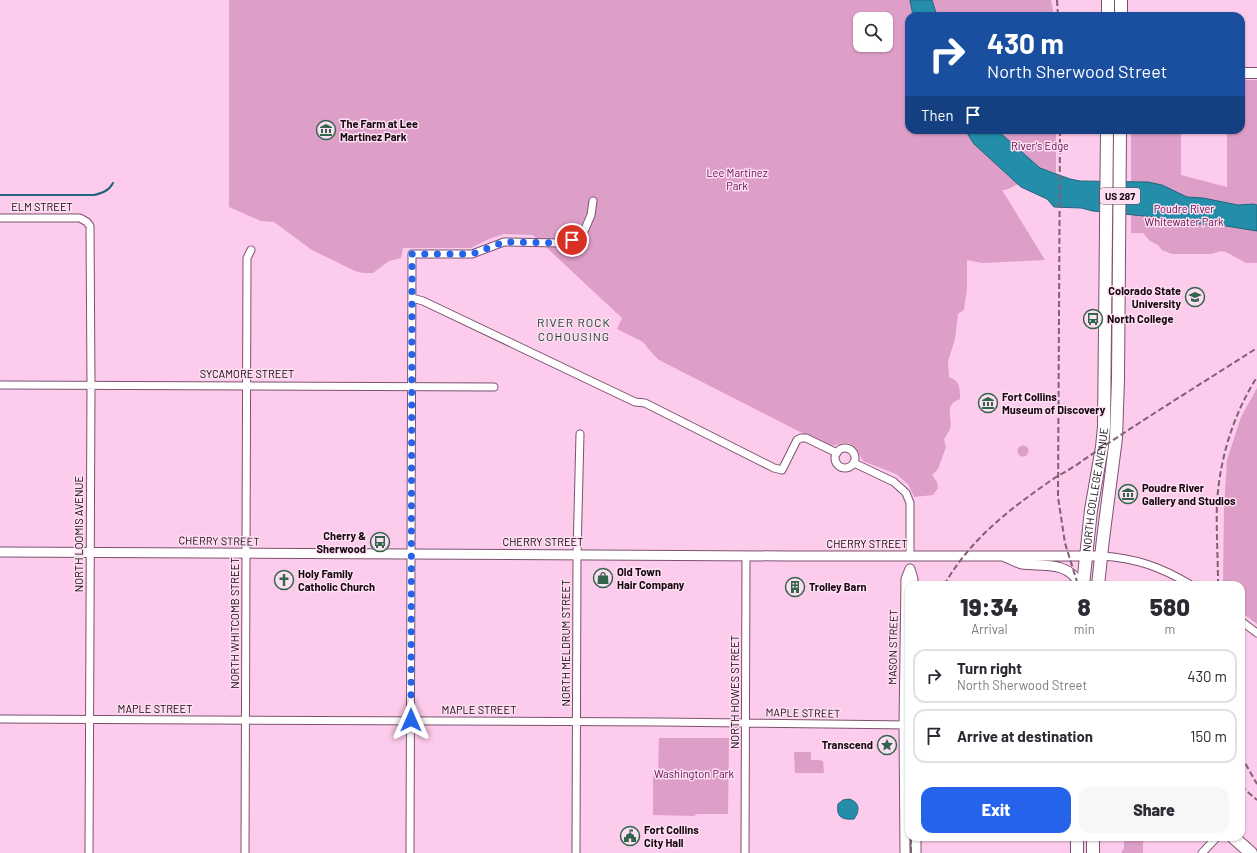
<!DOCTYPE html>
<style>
:root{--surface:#fff;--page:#f7f7f7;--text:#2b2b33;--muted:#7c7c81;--line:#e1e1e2;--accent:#2563eb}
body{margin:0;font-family:Barlow,sans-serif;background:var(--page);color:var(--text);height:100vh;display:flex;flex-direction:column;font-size:15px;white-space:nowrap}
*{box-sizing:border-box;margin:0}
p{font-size:13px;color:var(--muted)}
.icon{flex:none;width:22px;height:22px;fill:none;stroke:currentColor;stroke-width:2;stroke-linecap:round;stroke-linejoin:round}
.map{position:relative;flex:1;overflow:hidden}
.side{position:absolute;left:905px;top:581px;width:340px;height:260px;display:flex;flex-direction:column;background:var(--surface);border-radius:12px;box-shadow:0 1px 3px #0004}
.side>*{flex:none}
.hud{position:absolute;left:905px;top:12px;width:340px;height:122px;border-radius:12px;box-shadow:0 1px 3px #0004;background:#1a4fa0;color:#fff;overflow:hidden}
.buttons{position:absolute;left:853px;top:12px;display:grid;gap:8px}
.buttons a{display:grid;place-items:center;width:40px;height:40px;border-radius:8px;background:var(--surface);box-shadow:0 1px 3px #0004;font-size:20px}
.pin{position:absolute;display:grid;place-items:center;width:34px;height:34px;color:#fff;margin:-17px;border:2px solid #fff;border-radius:50%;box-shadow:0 1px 4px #0007}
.me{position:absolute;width:44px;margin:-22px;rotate:0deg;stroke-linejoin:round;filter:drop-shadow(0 0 3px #0008)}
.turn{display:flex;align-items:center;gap:14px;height:84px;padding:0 16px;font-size:18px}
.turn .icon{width:52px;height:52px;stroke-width:2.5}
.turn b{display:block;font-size:28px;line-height:34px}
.then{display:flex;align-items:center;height:38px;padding:0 16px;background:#0003;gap:8px;font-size:15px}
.eta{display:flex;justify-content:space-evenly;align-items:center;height:68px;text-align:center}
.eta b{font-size:24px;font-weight:800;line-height:28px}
.button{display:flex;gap:8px;margin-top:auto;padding:8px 16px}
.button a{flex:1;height:46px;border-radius:12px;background:var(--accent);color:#fff;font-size:16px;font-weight:800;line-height:46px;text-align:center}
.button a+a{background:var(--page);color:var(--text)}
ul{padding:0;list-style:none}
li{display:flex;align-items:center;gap:12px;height:54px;margin:0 8px 6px;padding:0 8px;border:2px solid var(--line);border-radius:12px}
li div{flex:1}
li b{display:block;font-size:15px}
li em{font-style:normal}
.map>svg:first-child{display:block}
.green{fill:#dd9ec7;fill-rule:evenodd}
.water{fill:#248eaa;stroke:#20657c}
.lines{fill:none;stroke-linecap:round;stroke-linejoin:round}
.stream{stroke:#20657c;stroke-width:2}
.minor-casing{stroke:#7d526f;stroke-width:9}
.tertiary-casing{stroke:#7d526f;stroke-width:11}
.secondary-casing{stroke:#7d526f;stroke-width:12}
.trunk-casing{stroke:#7d526f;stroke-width:14}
.minor{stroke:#fff;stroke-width:7}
.tertiary{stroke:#fff;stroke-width:9}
.secondary{stroke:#fff;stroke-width:10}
.trunk{stroke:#fff;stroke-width:12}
.rail{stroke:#7f6074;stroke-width:2;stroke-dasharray:6 3;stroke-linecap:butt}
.route{stroke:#2563eb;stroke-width:7;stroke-dasharray:0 12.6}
.labels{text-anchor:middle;stroke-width:3;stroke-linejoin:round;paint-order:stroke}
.shield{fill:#fedff2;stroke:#5b4754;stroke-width:1}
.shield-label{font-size:10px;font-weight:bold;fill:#150610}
.poi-label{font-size:11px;font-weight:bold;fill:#150610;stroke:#fedff2;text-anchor:start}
.park-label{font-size:11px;fill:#600f4c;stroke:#fedff2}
.street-label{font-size:11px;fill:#150610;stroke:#fedff2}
.neighbourhood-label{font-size:12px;letter-spacing:1px;fill:#143f2b;stroke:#fedff2}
</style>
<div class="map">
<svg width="1257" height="853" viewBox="0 0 1257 853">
<rect width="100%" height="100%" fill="#fdcbeb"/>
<path class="green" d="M229 0H910L913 16H909V130H974L1024 182 1005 190H1002L1045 260 982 263 967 260V288L964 310 958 314 955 339 948 361 949 377C960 381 960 388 960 399 943 405 953 417 950 429 949 432 945 436 944 440L946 447 938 469 932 475 937 482 938 488 933 495 914 497 908 484 896 474 863 461 856 448 849 443H842L832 446 808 436 659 360 652 353 643 342 617 329 622 318 533 235 504 234 489 239 471 248H403L401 258 389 261 373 273H363L355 271 312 250 274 222 261 221 229 207ZM860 19H886V45H860Z
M932 0H1051L1054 16H937Z
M1241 80H1257V263H1246L1226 252 1221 251 1211 254H1172L1162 250 1158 245 1150 241 1143 233H1131V130H1181V175L1227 187V130H1241Z
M997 130H1056V173L1040 168Z
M1257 388V624L1241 612V585H1223L1224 506 1227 460 1241 417Z
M1017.5 451a5.5 5.5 0 1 1 11 0a5.5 5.5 0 1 1-11 0Z
M659 738H729L728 814H697L694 816 653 815V777L658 776Z
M794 752H811V760H819L823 761 824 773H795Z
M1124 840H1143V853H1122V851L1124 849Z"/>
<path class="water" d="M910 0H932L937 16H913Z
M965 130H997L1040 168 1070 179 1080 181 1148 182 1162 185 1187 197 1203 198 1238 205 1253 204 1257 205V231L1214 224H1195L1154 217 1093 211 1081 208 1054 207 1047 199 1021 187 974 144Z
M849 799C860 802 860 811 854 819 842 820 836 817 838 804L843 800Z"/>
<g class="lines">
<path class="stream" d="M0 195H94C102 193 109 191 113 183"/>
<defs>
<path id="minor" d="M0 218H80L87 222 90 226 91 384 89 853
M412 298 423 301 593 382 635 402 645 403 774 468 782 470 797 440 801 438H806L837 453
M0 385 494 387
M835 458a10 10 0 1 1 20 0a10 10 0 1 1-20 0Z
M854 463 894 482 906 493 910 503V556
M1101 556C1136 558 1161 567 1191 585
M1241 621 1257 633
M0 719 661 722 909 725
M245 853 247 258 251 250
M410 853 412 254H472L504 242 560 243 572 240 585 229 591 215 593 201
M576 853 577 554 580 434
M745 853 746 556
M1202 853 1217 837"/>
<path id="tertiary" d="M0 552 788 556H1101
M1005 557C1011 559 1017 563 1022 564 1026 565 1031 564 1035 565 1053 565 1071 566 1080 585
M910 569 913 579V585
M905 853 904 725 906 579 910 569
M916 853V837"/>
<path id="secondary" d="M1241 73H1257"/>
<g id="trunk">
<path d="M1108 16V0"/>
<path d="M1121 16V0"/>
<path id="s1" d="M1083 585 1091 510 1102 447 1104 427 1107 130"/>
<path d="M1098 585 1103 539 1116 438 1118 379 1120 130"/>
<path d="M1093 837V853"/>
<path d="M1233 837 1251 853"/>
<path d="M1077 853V837"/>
</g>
</defs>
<use href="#minor" class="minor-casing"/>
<use href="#tertiary" class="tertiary-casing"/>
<use href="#secondary" class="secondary-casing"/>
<use href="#trunk" class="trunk-casing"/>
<use href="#minor" class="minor"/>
<use href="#tertiary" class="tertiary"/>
<use href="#secondary" class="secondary"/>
<use href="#trunk" class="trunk"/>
<path class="rail" d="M1057 0 1058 16
M1060 130 1058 497 1065 543 1078 585
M944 585C972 537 1011 508 1056 477 1065 472 1074 467 1082 461 1139 422 1199 385 1257 348
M1218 585C1218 557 1216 530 1217 502 1220 458 1233 415 1257 377
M1241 756 1257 784
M1241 786 1257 800
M911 853V837"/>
</g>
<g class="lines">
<path class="route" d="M411 720 412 254H472L504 242 560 243 572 240"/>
</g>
<defs>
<symbol id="museum-ring" viewBox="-11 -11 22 22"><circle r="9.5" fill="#fedff2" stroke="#31664c" stroke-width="1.5"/><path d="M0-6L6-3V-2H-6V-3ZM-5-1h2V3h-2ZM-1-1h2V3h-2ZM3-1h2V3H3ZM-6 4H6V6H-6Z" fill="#31664c"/></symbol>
<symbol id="university-ring" viewBox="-11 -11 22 22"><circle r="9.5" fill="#fedff2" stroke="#31664c" stroke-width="1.5"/><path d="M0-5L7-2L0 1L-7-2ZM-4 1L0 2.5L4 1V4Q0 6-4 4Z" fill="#31664c"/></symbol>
<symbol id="bus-ring" viewBox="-11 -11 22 22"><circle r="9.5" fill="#fedff2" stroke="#31664c" stroke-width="1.5"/><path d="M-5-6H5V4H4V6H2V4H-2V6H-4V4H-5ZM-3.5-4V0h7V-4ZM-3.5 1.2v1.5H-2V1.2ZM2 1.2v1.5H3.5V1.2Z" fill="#31664c"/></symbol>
<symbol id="shop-ring" viewBox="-11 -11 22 22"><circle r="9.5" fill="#fedff2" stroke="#31664c" stroke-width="1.5"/><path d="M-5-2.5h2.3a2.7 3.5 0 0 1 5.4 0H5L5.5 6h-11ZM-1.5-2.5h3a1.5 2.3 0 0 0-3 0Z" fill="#31664c"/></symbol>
<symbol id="church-ring" viewBox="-11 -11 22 22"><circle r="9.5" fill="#fedff2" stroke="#31664c" stroke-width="1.5"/><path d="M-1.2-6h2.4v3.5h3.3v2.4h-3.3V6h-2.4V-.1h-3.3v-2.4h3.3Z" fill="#31664c"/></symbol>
<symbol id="building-ring" viewBox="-11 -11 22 22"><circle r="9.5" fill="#fedff2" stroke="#31664c" stroke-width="1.5"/><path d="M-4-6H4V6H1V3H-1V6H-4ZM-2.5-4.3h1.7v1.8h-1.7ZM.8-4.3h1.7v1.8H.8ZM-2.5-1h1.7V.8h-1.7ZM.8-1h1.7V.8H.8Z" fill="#31664c"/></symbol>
<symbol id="sight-ring" viewBox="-11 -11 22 22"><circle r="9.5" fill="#fedff2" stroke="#31664c" stroke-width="1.5"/><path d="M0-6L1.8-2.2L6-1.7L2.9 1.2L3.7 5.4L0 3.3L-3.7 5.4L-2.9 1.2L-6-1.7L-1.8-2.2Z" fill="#31664c"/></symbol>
<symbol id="civic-ring" viewBox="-11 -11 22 22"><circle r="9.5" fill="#fedff2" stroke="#31664c" stroke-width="1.5"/><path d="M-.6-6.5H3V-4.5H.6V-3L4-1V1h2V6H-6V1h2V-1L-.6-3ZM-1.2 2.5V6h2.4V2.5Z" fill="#31664c"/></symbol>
</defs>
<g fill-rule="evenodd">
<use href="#museum-ring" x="315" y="119" width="22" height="22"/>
<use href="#university-ring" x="1184" y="286" width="22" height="22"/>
<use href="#bus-ring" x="1082" y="308" width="22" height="22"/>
<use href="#museum-ring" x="977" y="392" width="22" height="22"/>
<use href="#museum-ring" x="1117" y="483" width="22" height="22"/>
<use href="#bus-ring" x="369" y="531" width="22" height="22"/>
<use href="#shop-ring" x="592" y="567" width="22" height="22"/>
<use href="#church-ring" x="273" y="569" width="22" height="22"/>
<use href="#building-ring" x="784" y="576" width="22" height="22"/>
<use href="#sight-ring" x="876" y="734" width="22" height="22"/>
<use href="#civic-ring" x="619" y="825" width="22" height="22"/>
</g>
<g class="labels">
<rect class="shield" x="1100" y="188" width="40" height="16" rx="3"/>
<g class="shield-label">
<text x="1120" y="200">US 287</text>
</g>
<g class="poi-label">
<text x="340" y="128">The Farm at Lee<tspan x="340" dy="13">Martinez Park</tspan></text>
<text x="1181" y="295" text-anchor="end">Colorado State<tspan x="1181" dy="13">University</tspan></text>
<text x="1107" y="323">North College</text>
<text x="1002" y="401">Fort Collins<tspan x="1002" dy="13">Museum of Discovery</tspan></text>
<text x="1142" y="492">Poudre River<tspan x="1142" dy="13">Gallery and Studios</tspan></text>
<text x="366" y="540" text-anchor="end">Cherry &amp;<tspan x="366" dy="13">Sherwood</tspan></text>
<text x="617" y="576">Old Town<tspan x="617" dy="13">Hair Company</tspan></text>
<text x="298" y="578">Holy Family<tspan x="298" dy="13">Catholic Church</tspan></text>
<text x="809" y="591">Trolley Barn</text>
<text x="873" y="749" text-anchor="end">Transcend</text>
<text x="644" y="834">Fort Collins<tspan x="644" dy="13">City Hall</tspan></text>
</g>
<g class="park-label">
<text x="1040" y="150">River's Edge</text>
<text x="737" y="177">Lee Martinez<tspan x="737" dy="13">Park</tspan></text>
<text x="1184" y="213">Poudre River<tspan x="1184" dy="13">Whitewater Park</tspan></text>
<text x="694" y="778">Washington Park</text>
</g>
<g class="street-label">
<text x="42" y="211">ELM STREET</text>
<text x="247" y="378">SYCAMORE STREET</text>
<text dy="4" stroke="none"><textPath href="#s1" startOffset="96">NORTH COLLEGE AVENUE</textPath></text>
<text transform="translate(79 534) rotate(-90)" y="4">NORTH LOOMIS AVENUE</text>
<text transform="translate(219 541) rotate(1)" y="4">CHERRY STREET</text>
<text x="543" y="546">CHERRY STREET</text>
<text x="867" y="548">CHERRY STREET</text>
<text transform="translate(235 623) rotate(-90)" y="4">NORTH WHITCOMB STREET</text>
<text transform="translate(566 643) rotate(-90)" y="4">NORTH MELDRUM STREET</text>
<text transform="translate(893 647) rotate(-89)" y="4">MASON STREET</text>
<text transform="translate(735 692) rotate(-90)" y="4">NORTH HOWES STREET</text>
<text x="155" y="713">MAPLE STREET</text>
<text x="479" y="714">MAPLE STREET</text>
<text transform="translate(803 713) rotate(1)" y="4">MAPLE STREET</text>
</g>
<g class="neighbourhood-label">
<text x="574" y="327">RIVER ROCK<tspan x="574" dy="14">COHOUSING</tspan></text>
</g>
</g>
</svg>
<div class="buttons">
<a><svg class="icon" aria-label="search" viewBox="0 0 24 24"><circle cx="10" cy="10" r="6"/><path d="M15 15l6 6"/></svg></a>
</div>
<div class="pin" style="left:572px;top:240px;background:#d93025"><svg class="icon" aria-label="arrive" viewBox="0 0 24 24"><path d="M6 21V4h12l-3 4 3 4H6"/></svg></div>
<svg class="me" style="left:411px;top:720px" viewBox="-20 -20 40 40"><path d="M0-17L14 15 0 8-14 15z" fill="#2563eb" stroke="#fff" stroke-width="4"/></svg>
<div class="hud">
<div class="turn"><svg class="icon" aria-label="right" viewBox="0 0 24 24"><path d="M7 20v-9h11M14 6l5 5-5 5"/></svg><div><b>430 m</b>North Sherwood Street</div></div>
<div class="then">Then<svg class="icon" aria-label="arrive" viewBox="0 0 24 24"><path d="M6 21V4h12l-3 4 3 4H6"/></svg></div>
</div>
<section class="side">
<div class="eta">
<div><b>19:34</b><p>Arrival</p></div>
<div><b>8</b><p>min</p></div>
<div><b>580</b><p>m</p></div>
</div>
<ul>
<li><svg class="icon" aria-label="right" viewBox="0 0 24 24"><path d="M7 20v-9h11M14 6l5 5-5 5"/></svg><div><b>Turn right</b><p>North Sherwood Street</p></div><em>430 m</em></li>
<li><svg class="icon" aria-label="arrive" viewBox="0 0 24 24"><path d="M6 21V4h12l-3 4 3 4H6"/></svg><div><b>Arrive at destination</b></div><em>150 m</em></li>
</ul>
<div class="button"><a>Exit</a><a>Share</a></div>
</section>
</div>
